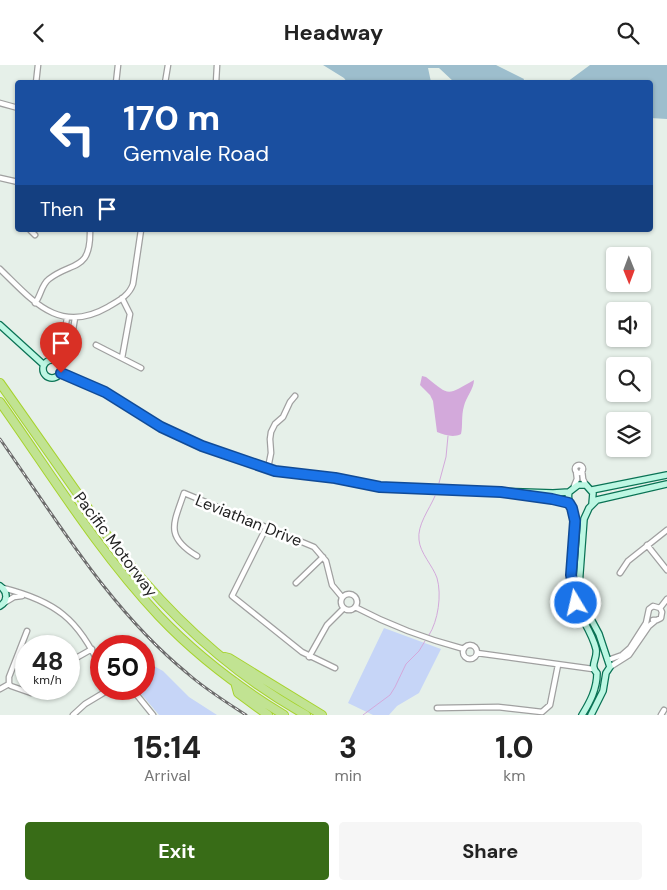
<!DOCTYPE html>
<style>
:root{--surface:#fff;--page:#f6f6f6;--text:#222;--muted:#767676;--accent:#386c17}
body{margin:0;font-family:"DM Sans",sans-serif;background:var(--page);color:var(--text);height:100vh;display:flex;flex-direction:column;font-size:19px;white-space:nowrap}
*{box-sizing:border-box;margin:0}
p{font-size:16px;color:var(--muted)}
.icon{flex:none;width:28px;height:28px;fill:none;stroke:currentColor;stroke-width:2;stroke-linecap:round;stroke-linejoin:round}
.map{position:relative;height:650px;overflow:hidden}
.panel{display:flex;flex-direction:column;background:var(--surface);flex:1}
.panel>*{flex:none}
.banner{position:absolute;left:15px;top:15px;width:638px;height:152px;border-radius:5px;box-shadow:0 1px 4px #0004;background:#1a4fa0;color:#fff;overflow:hidden}
.needle{width:32px;rotate:179deg}
.controls{position:absolute;left:606px;top:182px;display:grid;gap:10px}
.controls a{display:grid;place-items:center;width:45px;height:45px;border-radius:5px;background:var(--surface);box-shadow:0 1px 4px #0004;font-size:25px}
.speed{position:absolute;left:15px;top:570px;display:flex;gap:10px;font-size:25px;font-weight:700;text-align:center}
.speed>*{display:grid;place-content:center;width:65px;height:65px;border-radius:50%;background:var(--surface);box-shadow:0 1px 4px #0004;line-height:1}
.speed small{font-size:12px;font-weight:400}
.speed .limit{border:8px solid #d22;background:#fff;color:#111}
.pin{position:absolute;display:grid;place-items:center;width:42px;height:42px;color:#fff;margin:-51px -21px;border-radius:50% 50% 50% 0;rotate:-45deg;box-shadow:0 0 5px #0007}
.pin .icon{rotate:45deg}
.me{position:absolute;width:55px;margin:-28px;rotate:351deg;stroke-linejoin:round;filter:drop-shadow(0 0 4px #0008)}
.turn{display:flex;align-items:center;gap:18px;height:105px;padding:0 25px;font-size:22px}
.turn .icon{width:65px;height:65px;stroke-width:2.5}
.turn b{display:block;font-size:35px;line-height:42px}
.then{display:flex;align-items:center;height:48px;padding:0 25px;background:#0003;gap:10px;font-size:19px}
.eta{display:flex;justify-content:space-evenly;align-items:center;height:85px;text-align:center}
.eta b{font-size:30px;font-weight:700;line-height:35px}
.cta{display:flex;gap:10px;margin-top:auto;padding:10px 25px}
.cta a{flex:1;height:58px;border-radius:5px;background:var(--accent);color:#fff;font-size:20px;font-weight:700;line-height:58px;text-align:center}
.cta a+a{background:var(--page);color:var(--text)}
header{display:flex;justify-content:space-between;align-items:center;height:65px;padding:0 25px;background:var(--surface);font-size:22px;font-weight:700}
.map>svg:first-child{display:block}
.forest{fill:#9dbecd}
.park{fill:#c6d5f7}
.water{fill:#d3a9db}
.lines{fill:none;stroke-linecap:round;stroke-linejoin:round}
.stream{stroke:#d3a9db;stroke-width:1}
.street-casing{stroke:#a0a0a0;stroke-width:7}
.secondary-casing{stroke:#0a7355;stroke-width:8}
.highway-casing{stroke:#a7d32e;stroke-width:10}
.street{stroke:#fff;stroke-width:4.5}
.secondary{stroke:#bdf7e3;stroke-width:5.5}
.highway{stroke:#c1e392;stroke-width:8}
.rail-casing{stroke:#6d6d6d;stroke-width:3}
.rail{stroke:#fff;stroke-width:1;stroke-dasharray:4;stroke-linecap:butt}
.route-casing{stroke:#114b97;stroke-width:12}
.route{stroke:#1a73e8;stroke-width:9}
.labels{text-anchor:middle;stroke-width:5;stroke-linejoin:round;paint-order:stroke}
.street-label{font-size:16px;fill:#1f1f1f;stroke:#fff}
</style>
<header><svg class="icon" aria-label="back" viewBox="0 0 24 24"><path d="M15 5l-7 7 7 7"/></svg>Headway<svg class="icon" aria-label="search" viewBox="0 0 24 24"><circle cx="10" cy="10" r="6"/><path d="M15 15l6 6"/></svg></header>
<div class="map">
<svg width="667" height="650" viewBox="0 0 667 650">
<rect width="100%" height="100%" fill="#e6f0e9"/>
<path class="forest" d="M323 0H496L524 14 523 17H454L439 3H428L431 17H347L344 13Z
M590 0H667V54L650 53V18L567 17Z"/>
<path class="park" d="M384 563 441 584 419 628 397 641 389 650H373L348 638Z
M144 588 154 601 163 606 189 632 217 650H159L137 624H144Z"/>
<path class="water" d="M422 311 426 312C450 331 446 331 474 315 474 324 466 332 464 341 461 351 463 361 461 369 453 373 445 370 437 367L433 336 430 330 420 320Z"/>
<g class="lines">
<path class="stream" d="M439 418 446 392 448 371
M429 570C438 556 442 530 437 513 433 501 420 488 419 475 417 460 429 445 435 431
M363 650 390 630 395 622 406 599 419 586 425 576"/>
<defs>
<path id="street" d="M36 18 38 0
M116 18 118 0
M165 18 168 0
M216 18 217 0
M0 38 18 43
M0 113 18 117
M30 165 35 170
M0 204C33 236 59 270 108 242 118 236 129 231 133 219L141 165
M35 238C41 231 41 220 49 214 72 196 91 207 90 165
M96 280 141 303
M122 293 130 249 122 233
M50 295C62 284 65 268 67 252
M60 300 72 271 75 253
M575 404a4 4 0 1 1 8 0a4 4 0 1 1-8 0Z
M268 403 271 388 270 374 271 367 275 359 283 352 290 337 295 331
M582 405 583 414 586 420
M574 421 577 414 576 406
M266 463 232 531 302 587 335 603
M647 480 667 505
M197 491C164 471 174 458 184 428L314 482 326 496 332 520 342 532
M620 508 628 496 667 465
M296 518 323 492
M3 523C55 536 79 554 101 604
M341 537a8 8 0 1 1 16 0a8 8 0 1 1-16 0Z
M4 538 14 532 22 531
M355 542C389 560 426 574 464 584
M660 543 667 534
M653 555H657L661 553 662 547 660 543
M27 566 9 612V619L11 621 31 628 38 624
M463 587a7 7 0 1 1 14 0a7 7 0 1 1-14 0Z
M477 588 593 604
M309 592 327 560 344 543
M608 595 622 590 630 583 646 558 649 544 653 541 660 543
M69 597 92 584
M610 602 629 590 649 561 655 556
M0 624 9 619
M132 624 153 650
M437 643 498 642 542 647 550 640 558 600
M73 650 85 639 110 624
M661 650 664 645"/>
<path id="secondary" d="M0 260 44 300
M43 304a9 9 0 1 1 18 0a9 9 0 1 1-18 0Z
M61 308 105 327 161 361 208 383 282 408 335 413 372 421 395 423 553 428 569 427
M592 425 667 410
M526 431 552 434 569 438
M0 521C8 527 8 536 0 541
M582 650C590 637 597 624 597 608 589 600 598 594 596 584 592 567 581 554 575 538 567 512 573 483 575 457 574 446 566 438 569 427L578 420H586L593 428 592 439
M591 650 603 626 606 608 610 602 599 569 585 543 579 521 584 454 589 443 597 435 667 419"/>
<path id="highway" d="M0 318 109 473C163 545 227 606 306 650
M0 337C51 409 98 486 159 551 196 590 238 622 284 650
M225 592 229 593 322 650
M235 617 238 628 268 650"/>
</defs>
<use href="#street" class="street-casing"/>
<use href="#secondary" class="secondary-casing"/>
<use href="#highway" class="highway-casing"/>
<use href="#street" class="street"/>
<use href="#secondary" class="secondary"/>
<use href="#highway" class="highway"/>
<defs>
<path id="rail" d="M0 374C57 455 109 544 187 608 205 624 226 637 246 650"/>
</defs>
<use href="#rail" class="rail-casing"/>
<use href="#rail" class="rail"/>
</g>
<g class="lines">
<defs>
<path id="route" d="M61 308 105 327 161 362 202 381 275 406 335 413 380 422 501 427 552 434 569 438 572 443 575 456 571 510 576 538"/>
</defs>
<use href="#route" class="route-casing"/>
<use href="#route" class="route"/>
</g>
<g class="labels">
<g class="street-label">
<text transform="translate(249 455) rotate(22)" y="6">Leviathan Drive</text>
<text transform="translate(116 479) rotate(53)" y="6">Pacific Motorway</text>
</g>
</g>
</svg>
<div class="controls">
<a><svg class="needle" viewBox="-14 -14 28 28"><path d="M0-13l5 13h-10z" fill="#e53935"/><path d="M0 13l5-13h-10z" fill="#767676"/></svg></a>
<a><svg class="icon" aria-label="sound" viewBox="0 0 24 24"><path d="M4 9h4l5-4v14l-5-4H4zM17 9q2 3 0 6"/></svg></a>
<a><svg class="icon" aria-label="search" viewBox="0 0 24 24"><circle cx="10" cy="10" r="6"/><path d="M15 15l6 6"/></svg></a>
<a><svg class="icon" aria-label="layers" viewBox="0 0 24 24"><path d="M12 4l9 5-9 5-9-5zM3 14l9 5 9-5"/></svg></a>
</div>
<div class="speed"><div>48<small>km/h</small></div><div class="limit">50</div></div>
<div class="pin" style="left:61px;top:308px;background:#d93025"><svg class="icon" aria-label="arrive" viewBox="0 0 24 24"><path d="M6 21V4h12l-3 4 3 4H6"/></svg></div>
<svg class="me" style="left:576px;top:538px" viewBox="-20 -20 40 40"><circle r="17" fill="#1a73e8" stroke="#fff" stroke-width="3"/><path d="M0-11L8 9 0 5-8 9z" fill="#fff"/></svg>
<div class="banner">
<div class="turn"><svg class="icon" aria-label="left" viewBox="0 0 24 24"><path d="M17 20v-9H6M10 6l-5 5 5 5"/></svg><div><b>170 m</b>Gemvale Road</div></div>
<div class="then">Then<svg class="icon" aria-label="arrive" viewBox="0 0 24 24"><path d="M6 21V4h12l-3 4 3 4H6"/></svg></div>
</div>
</div>
<section class="panel">
<div class="eta">
<div><b>15:14</b><p>Arrival</p></div>
<div><b>3</b><p>min</p></div>
<div><b>1.0</b><p>km</p></div>
</div>
<div class="cta"><a>Exit</a><a>Share</a></div>
</section>
